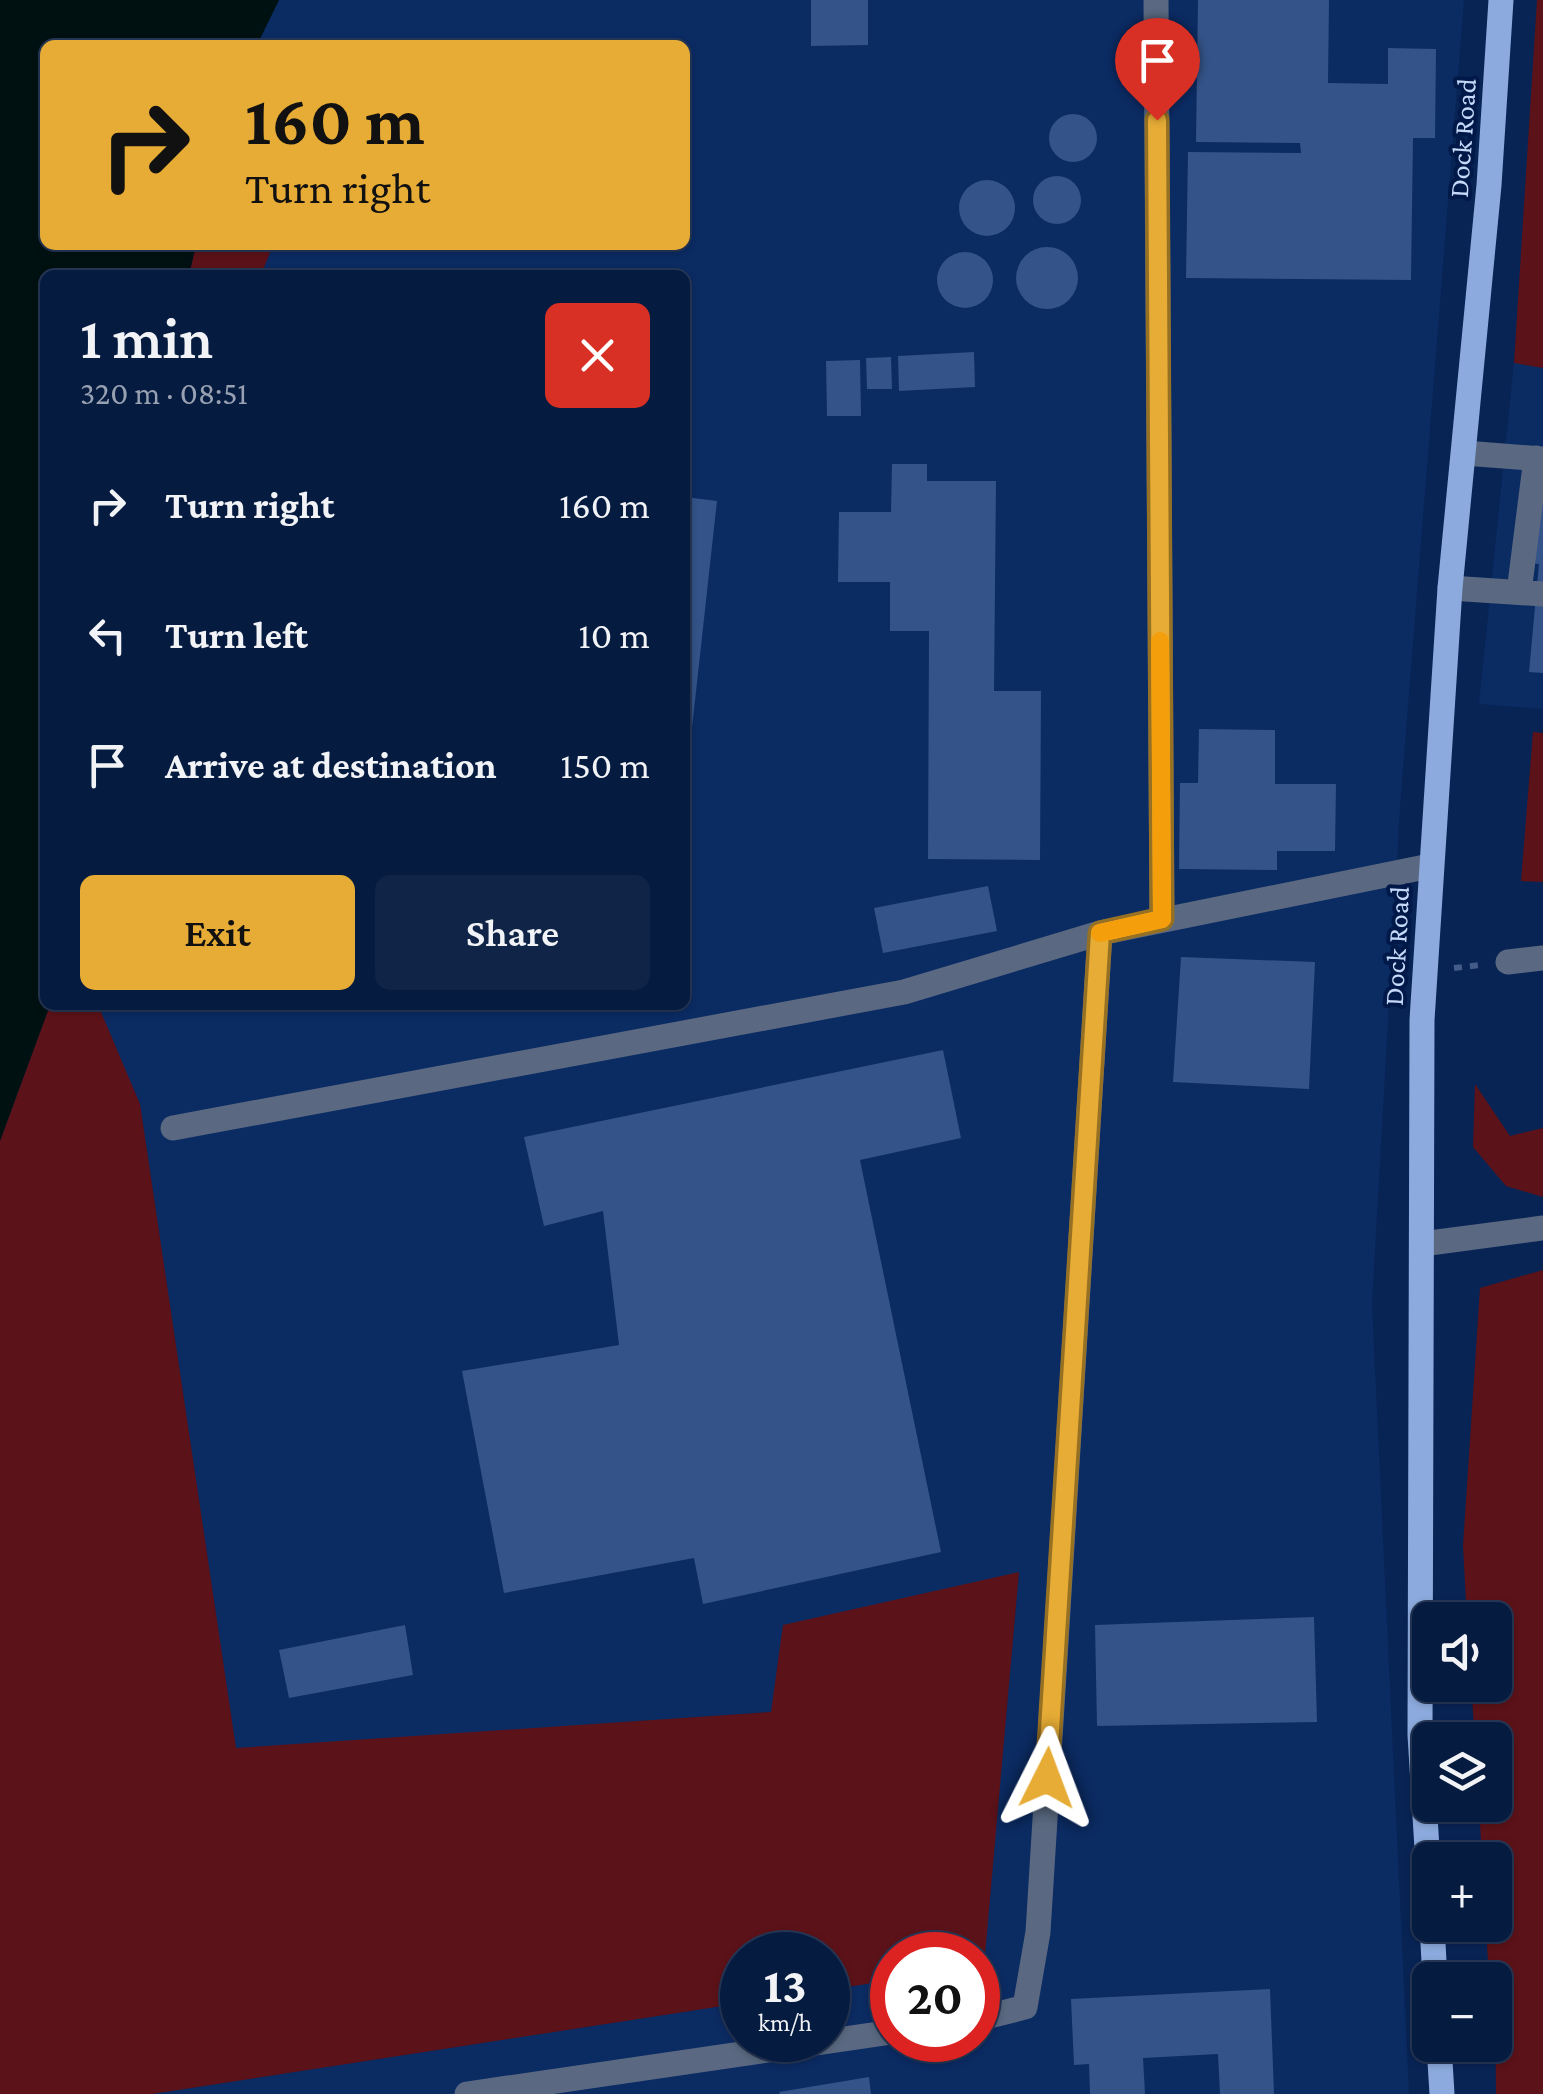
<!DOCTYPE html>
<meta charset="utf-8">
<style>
:root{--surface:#061b40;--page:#0f2447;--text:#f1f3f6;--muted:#98a1b1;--line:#273959;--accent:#e6ac36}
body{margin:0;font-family:"Crimson Pro",serif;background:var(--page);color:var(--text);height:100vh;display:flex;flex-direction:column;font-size:38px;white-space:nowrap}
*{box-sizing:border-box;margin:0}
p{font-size:32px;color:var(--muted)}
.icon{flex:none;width:55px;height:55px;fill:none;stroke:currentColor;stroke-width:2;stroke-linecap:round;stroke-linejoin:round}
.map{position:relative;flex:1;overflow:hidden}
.drawer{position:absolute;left:40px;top:270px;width:650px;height:740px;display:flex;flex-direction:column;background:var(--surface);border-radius:15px;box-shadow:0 2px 8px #0004,0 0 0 2px var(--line)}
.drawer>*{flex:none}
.banner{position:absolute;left:40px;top:40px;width:650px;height:210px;border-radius:15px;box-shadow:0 2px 8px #0004,0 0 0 2px var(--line);background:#e6ac36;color:#111;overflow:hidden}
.fabs{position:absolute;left:1412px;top:1602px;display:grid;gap:20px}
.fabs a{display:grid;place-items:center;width:100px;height:100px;border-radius:15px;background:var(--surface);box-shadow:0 2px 8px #0004,0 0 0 2px var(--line);font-size:50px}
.speed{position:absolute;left:720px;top:1932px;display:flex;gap:20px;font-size:50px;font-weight:700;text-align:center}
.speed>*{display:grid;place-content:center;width:130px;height:130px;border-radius:50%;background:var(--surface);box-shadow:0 2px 8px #0004,0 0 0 2px var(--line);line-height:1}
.speed small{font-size:25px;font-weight:400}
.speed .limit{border:15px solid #d22;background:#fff;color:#111}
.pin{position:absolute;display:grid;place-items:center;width:85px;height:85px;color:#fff;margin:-102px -42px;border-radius:50% 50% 50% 0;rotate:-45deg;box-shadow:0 0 10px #0007}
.pin .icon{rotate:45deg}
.me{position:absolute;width:110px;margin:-55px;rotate:3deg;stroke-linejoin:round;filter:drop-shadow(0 0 8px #0008)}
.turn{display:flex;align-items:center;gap:35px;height:210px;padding:0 40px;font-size:45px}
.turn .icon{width:130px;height:130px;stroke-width:2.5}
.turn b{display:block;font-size:70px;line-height:85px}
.round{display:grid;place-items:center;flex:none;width:105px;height:105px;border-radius:15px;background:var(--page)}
.overview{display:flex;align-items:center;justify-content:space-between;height:170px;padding:0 40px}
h1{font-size:60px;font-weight:600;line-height:75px}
.button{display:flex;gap:20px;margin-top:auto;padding:20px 40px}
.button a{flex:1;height:115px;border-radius:15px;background:var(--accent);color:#111;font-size:40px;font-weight:600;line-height:115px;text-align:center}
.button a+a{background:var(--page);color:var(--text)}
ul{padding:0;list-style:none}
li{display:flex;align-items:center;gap:30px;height:130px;padding:0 40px}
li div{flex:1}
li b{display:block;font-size:38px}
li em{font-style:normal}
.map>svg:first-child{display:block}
.built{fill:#0b2b63}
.green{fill:#5c1219}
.water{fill:#001112}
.building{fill:#345388}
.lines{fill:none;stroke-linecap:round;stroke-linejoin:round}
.path{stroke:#425b87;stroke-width:6;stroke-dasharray:8 8;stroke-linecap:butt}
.minor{stroke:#5a6981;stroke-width:25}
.major{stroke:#8caadd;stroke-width:25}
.route-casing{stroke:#967023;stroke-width:25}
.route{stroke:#e6ac36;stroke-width:18}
.slow{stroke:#f59e0b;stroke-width:18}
.labels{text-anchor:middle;stroke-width:8;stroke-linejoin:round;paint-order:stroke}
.street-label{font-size:28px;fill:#c5d8f7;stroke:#011949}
</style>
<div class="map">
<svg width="1543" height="2094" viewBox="0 0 1543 2094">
<rect width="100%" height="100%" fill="#082455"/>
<path class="built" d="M279 0H1464L1400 807 1372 1304 1409 2094H152L742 2003V2040H828V1990L892 1980V2040H978V1967L983 1966 1019 1573 784 1625 772 1712 236 1749 140 1104 98 1005H685V275H261L273 245H685V45H257Z
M1514 363 1543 368V709L1479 704Z"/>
<path class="green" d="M1537 0H1543V368L1514 363Z
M196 245H273L261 275H189Z
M1533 732 1543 733V882L1521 881Z
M50 1005H98L140 1104 236 1748 771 1712 783 1625 1019 1572 984 1966 978 1967V1955H892V1980L828 1990V1955H742V2003L152 2094H0V1141Z
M1475 1084 1510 1136 1543 1128V1197L1506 1186 1473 1147Z
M1543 1270V2094H1496L1495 1980H1489L1486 1925H1495V1860H1482L1479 1805H1495V1740H1475L1471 1685H1495V1620H1467L1463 1546 1480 1288Z"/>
<path class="water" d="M0 0H279L257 45H45V245H196L189 275H45V1005H50L0 1141Z"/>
<path class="building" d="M811 0H868V45L811 46Z
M1198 0H1329L1328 83 1388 84V48L1436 49 1435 138H1413L1411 280 1186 278 1188 152 1301 153 1300 143 1196 142Z
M1049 138a24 24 0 1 1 48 0a24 24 0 1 1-48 0Z
M1033 200a24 24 0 1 1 48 0a24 24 0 1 1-48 0Z
M959 208a28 28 0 1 1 56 0a28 28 0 1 1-56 0Z
M1016 278a31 31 0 1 1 62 0a31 31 0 1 1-62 0Z
M937 280a28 28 0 1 1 56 0a28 28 0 1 1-56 0Z
M974 352 975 387 899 391 898 356Z
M891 357 892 389H867L866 358Z
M860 360 861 416H827L826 361Z
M892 464H927V481H996L994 691H1041L1040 860 928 859 929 631H890V582H838L839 512H891Z
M1543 484V673L1529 672 1539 564 1513 561Z
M685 497 717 501 688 764 685 763Z
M1199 729 1275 730V784H1336L1335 851H1277V870L1179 869 1180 783H1198Z
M988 886 997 931 883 953 874 908Z
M1181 957 1315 962 1309 1089 1173 1082Z
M943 1050 961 1138 860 1160 941 1552 703 1604 694 1558 504 1593 462 1371 619 1345 603 1211 544 1226 524 1137Z
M1314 1617 1317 1722 1097 1726 1095 1625Z
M405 1625 413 1675 289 1698 279 1650Z
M1270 1989 1274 2094H1220L1218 2054 1143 2058 1145 2094H1090L1089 2064 1074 2065 1071 1999Z
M869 2077 871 2094H780L779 2092Z"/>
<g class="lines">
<path class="path" d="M1454 968 1481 965"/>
<path class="minor" d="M1156 0 1162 919
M1464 453 1543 459
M1450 588 1543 594
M1519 592 1536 458
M1508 962 1543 958
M173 1128 904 992 1100 933 1430 866
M1422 1244 1543 1228
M978 2019 1025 2007 1038 1932 1100 933
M467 2094 892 2032"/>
<path class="major" d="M1430 1897 1420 1735 1422 1020 1450 588 1489 185 1501 0
M1432 1925 1435 1980
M1439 2045 1442 2094"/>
</g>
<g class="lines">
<defs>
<path id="route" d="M1047 1778 1100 933 1162 919 1157 120"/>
</defs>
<use href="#route" class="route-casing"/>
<use href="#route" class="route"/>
<path class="slow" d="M1100 933 1162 919 1160 641"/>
</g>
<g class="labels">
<g class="street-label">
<text transform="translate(1462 138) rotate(-86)" y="10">Dock Road</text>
<text transform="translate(1396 946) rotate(-87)" y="10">Dock Road</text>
</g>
</g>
</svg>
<div class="fabs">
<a><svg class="icon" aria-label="sound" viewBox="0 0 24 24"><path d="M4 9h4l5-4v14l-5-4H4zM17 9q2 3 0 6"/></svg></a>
<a><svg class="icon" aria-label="layers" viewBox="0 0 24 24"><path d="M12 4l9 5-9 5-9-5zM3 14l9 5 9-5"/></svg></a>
<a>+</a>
<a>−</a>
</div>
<div class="speed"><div>13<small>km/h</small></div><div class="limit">20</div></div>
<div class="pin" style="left:1157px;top:120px;background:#d93025"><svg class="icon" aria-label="arrive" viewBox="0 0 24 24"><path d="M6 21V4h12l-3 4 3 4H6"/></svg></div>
<svg class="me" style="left:1047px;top:1778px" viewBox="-20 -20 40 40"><path d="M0-17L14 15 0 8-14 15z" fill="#e6ac36" stroke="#fff" stroke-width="4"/></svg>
<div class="banner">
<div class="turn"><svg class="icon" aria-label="right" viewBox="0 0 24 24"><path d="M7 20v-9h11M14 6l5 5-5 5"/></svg><div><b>160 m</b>Turn right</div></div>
</div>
<section class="drawer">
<div class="overview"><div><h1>1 min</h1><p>320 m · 08:51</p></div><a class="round" style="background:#d93025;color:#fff"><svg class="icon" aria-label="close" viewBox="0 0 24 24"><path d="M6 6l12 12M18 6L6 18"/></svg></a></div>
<ul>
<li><svg class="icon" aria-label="right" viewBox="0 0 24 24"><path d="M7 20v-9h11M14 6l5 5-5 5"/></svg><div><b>Turn right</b></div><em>160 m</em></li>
<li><svg class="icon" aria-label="left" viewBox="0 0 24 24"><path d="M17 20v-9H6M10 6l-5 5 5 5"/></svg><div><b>Turn left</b></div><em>10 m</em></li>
<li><svg class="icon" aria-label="arrive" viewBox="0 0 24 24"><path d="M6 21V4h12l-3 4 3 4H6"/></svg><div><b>Arrive at destination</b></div><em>150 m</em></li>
</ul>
<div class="button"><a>Exit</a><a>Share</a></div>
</section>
</div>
